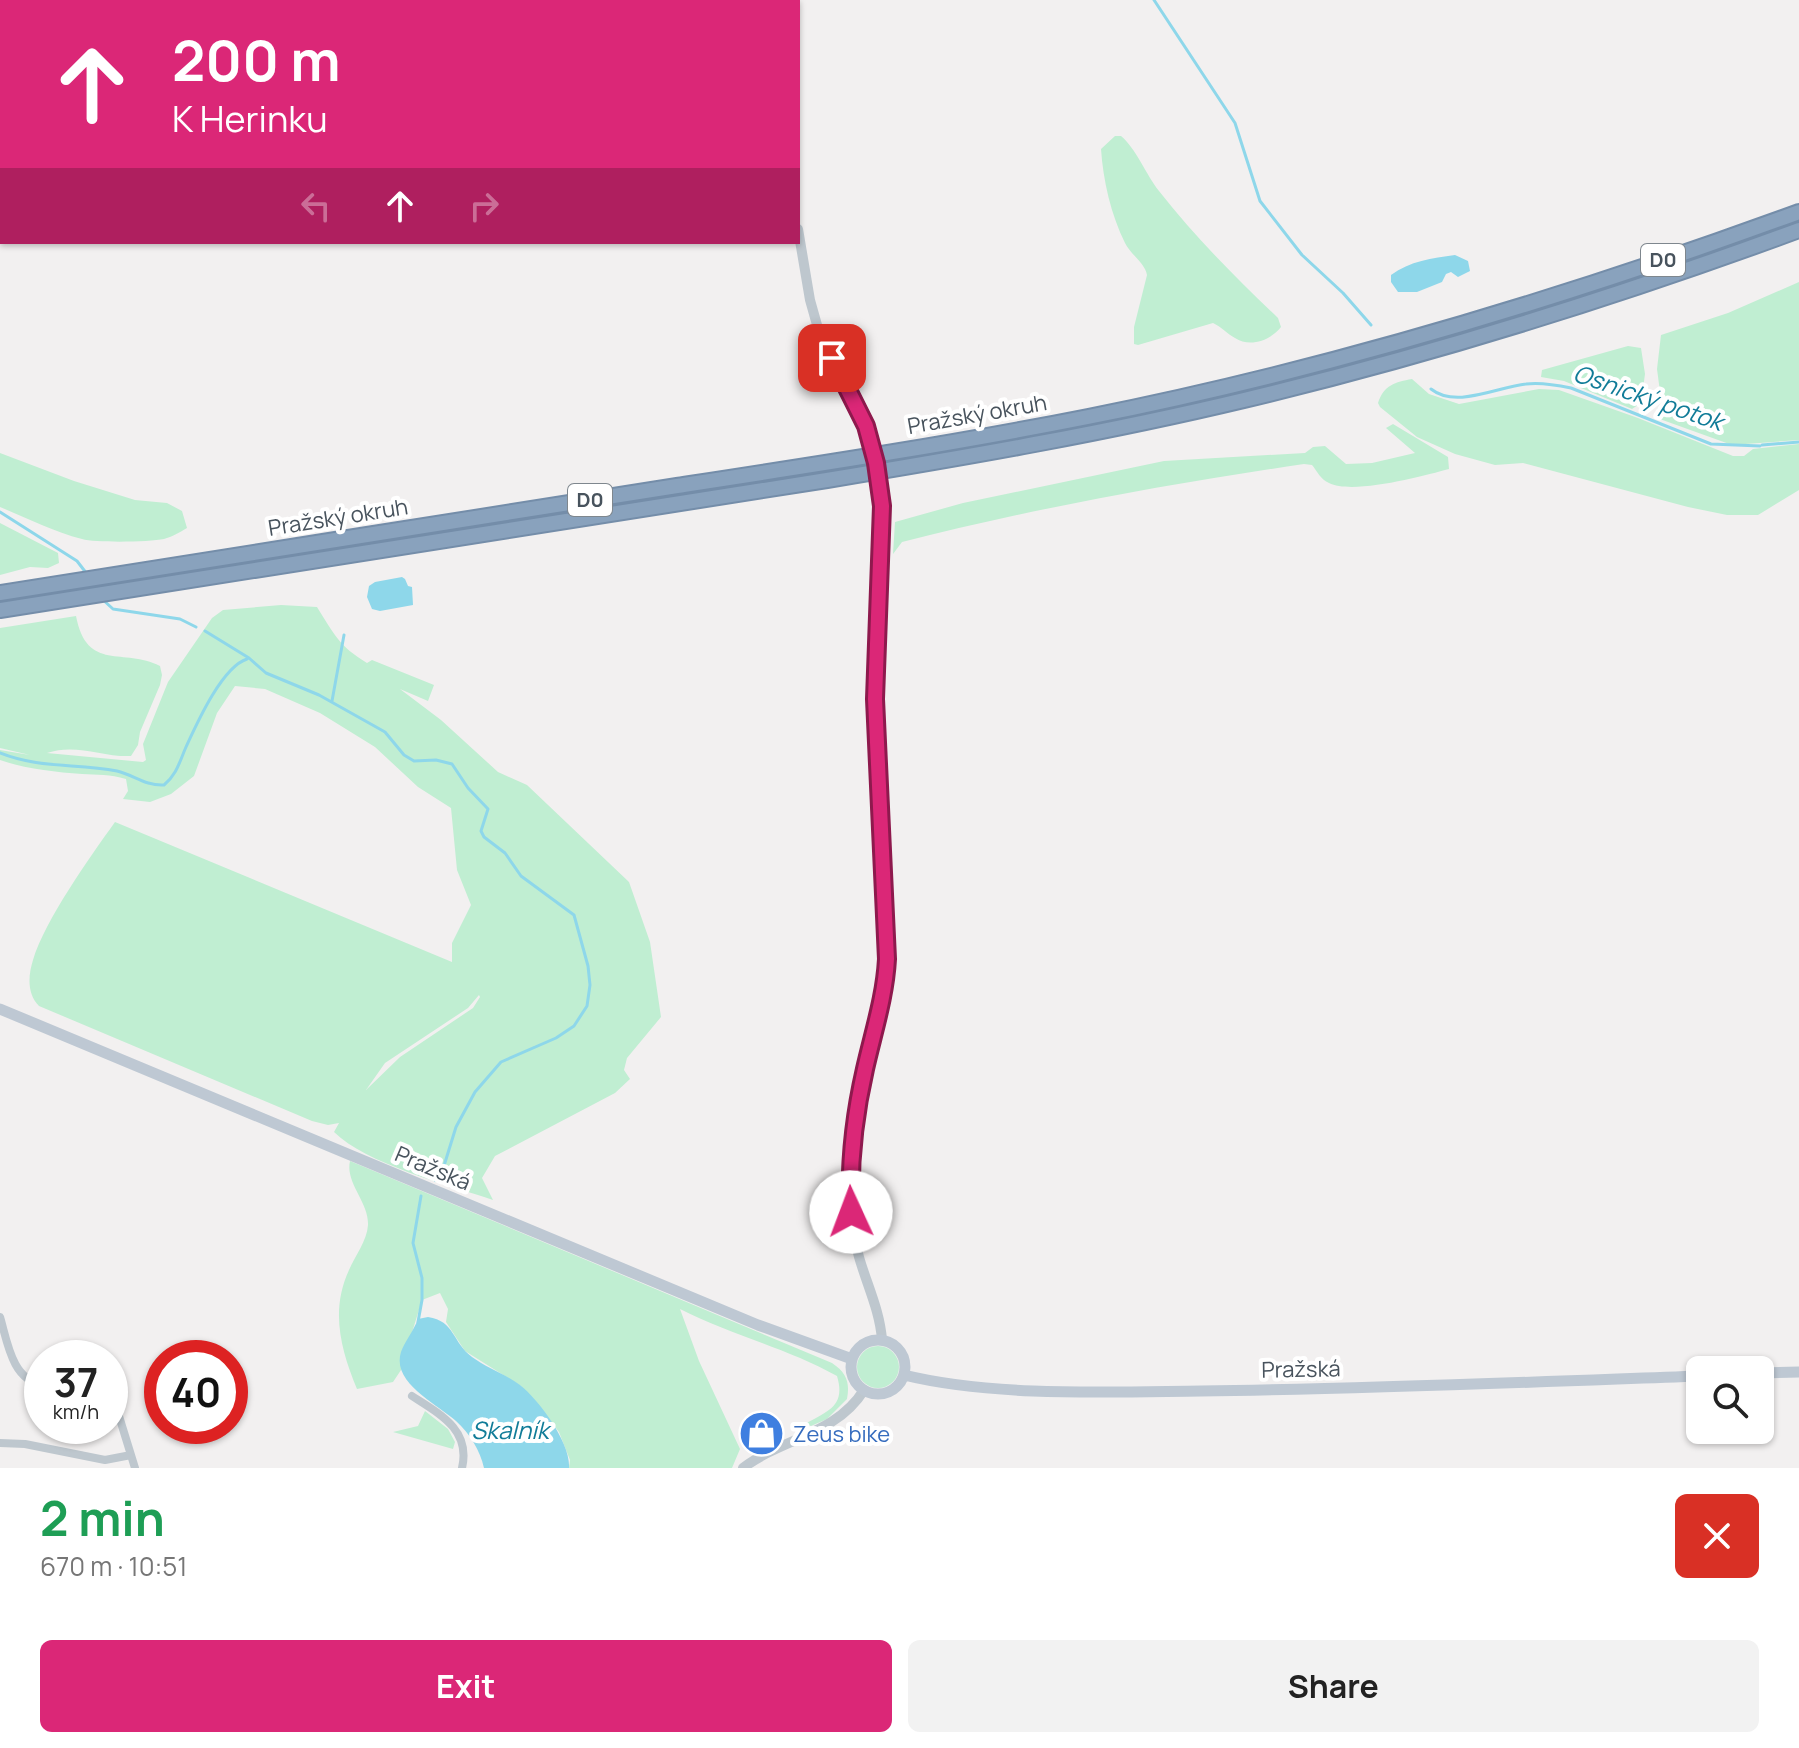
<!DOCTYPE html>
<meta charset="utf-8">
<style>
:root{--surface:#fff;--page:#f2f2f2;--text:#222;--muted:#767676;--accent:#db2777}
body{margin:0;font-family:Manrope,sans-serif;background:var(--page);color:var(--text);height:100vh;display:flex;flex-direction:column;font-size:30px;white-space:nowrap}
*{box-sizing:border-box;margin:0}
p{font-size:26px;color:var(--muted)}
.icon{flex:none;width:44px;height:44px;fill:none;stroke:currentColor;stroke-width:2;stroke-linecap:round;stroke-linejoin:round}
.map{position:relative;height:1468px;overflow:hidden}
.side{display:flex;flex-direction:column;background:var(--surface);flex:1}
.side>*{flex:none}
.top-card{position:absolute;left:0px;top:0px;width:800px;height:244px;box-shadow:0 2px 6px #0004;background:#db2777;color:#fff;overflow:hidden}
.controls{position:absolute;left:1686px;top:1356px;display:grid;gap:16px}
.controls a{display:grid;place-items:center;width:88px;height:88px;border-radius:12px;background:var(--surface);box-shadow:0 2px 6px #0004;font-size:40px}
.speed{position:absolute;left:24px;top:1340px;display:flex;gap:16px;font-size:40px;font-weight:700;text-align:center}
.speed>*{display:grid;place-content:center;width:104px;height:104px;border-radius:50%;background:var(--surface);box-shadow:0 2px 6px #0004;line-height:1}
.speed small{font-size:20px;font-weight:400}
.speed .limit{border:12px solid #d22;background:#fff;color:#111}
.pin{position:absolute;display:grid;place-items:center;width:68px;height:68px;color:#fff;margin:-34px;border-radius:16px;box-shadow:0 4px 12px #0006}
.me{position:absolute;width:88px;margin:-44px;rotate:358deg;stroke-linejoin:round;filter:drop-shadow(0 0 6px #0008)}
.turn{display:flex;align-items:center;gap:28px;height:168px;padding:0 40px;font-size:36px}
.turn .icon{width:104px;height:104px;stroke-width:2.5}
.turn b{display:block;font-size:56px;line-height:68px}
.lanes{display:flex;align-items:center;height:76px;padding:0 40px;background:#0003;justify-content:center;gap:40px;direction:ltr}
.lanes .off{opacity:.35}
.round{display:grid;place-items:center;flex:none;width:84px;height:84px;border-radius:12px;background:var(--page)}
.head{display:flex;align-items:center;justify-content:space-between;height:136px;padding:0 40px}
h1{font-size:48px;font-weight:700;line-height:60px;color:#1e9e55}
.button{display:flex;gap:16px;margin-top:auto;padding:16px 40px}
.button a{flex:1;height:92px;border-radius:12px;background:var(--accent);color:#fff;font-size:32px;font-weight:700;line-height:92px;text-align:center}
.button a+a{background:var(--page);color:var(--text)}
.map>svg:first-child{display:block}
.green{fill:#c0eed2;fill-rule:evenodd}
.water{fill:#8ed7ea}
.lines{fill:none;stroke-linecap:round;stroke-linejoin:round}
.stream{stroke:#8ed7ea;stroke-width:3}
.motorway-casing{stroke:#748da9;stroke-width:18}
.minor{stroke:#bec7ce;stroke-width:8}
.tertiary{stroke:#bec7ce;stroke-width:10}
.secondary{stroke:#bec8d3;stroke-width:11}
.motorway{stroke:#89a2bd;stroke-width:14}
.tertiary-bridge{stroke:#bec7ce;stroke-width:10}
.route-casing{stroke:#8e194d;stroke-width:20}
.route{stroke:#db2777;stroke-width:14}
.labels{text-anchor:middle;stroke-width:8;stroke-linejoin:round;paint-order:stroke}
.shield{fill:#fff;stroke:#7f878e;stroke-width:2}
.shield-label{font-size:20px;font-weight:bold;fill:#48535d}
.street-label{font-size:22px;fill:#48535d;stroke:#fff}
.shop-label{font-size:22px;fill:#366cbe;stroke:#fff;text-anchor:start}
.water-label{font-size:24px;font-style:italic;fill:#117c98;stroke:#fff}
</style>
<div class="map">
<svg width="1799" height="1468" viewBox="0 0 1799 1468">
<rect width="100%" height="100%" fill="#f2f0f0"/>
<path class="green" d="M1115 136H1121C1135 147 1147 176 1159 191 1195 237 1236 278 1278 318L1281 327C1271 340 1250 348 1235 338 1227 334 1222 327 1213 323L1138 345 1134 344V327L1147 275C1145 263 1131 255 1125 243 1111 215 1103 180 1101 149Z
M1799 282V440L1732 445 1657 418V408L1662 407 1657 369 1661 335 1728 313Z
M1628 346 1641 348 1645 374 1641 403 1632 409 1564 381 1541 377 1542 370Z
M1412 379 1429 394 1459 404 1539 389 1559 390 1638 418 1733 456H1744L1753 449 1799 444V490L1758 515H1727L1688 507 1523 463 1495 465 1455 454 1417 437 1380 407 1378 403C1384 385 1395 382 1412 379Z
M1393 424 1448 457 1449 469C1423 476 1353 495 1329 483 1321 480 1317 471 1312 465L1304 464C1169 484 1035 508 902 542L893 554 895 522 963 503 1164 461 1305 453 1313 447 1325 446 1346 464 1372 463 1415 453 1386 428Z
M0 453 74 481 135 500 167 503 182 511 187 528C180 532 172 537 164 539 150 542 96 543 82 539 54 532 27 518 0 507Z
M0 523 58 553 59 563 48 568 30 567 0 575Z
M281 605 317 607C334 634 339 646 367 663L372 660 434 685 428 701 400 689 441 720 498 772 527 785 629 882 650 942 661 1017 627 1058 624 1070 630 1079 615 1093 495 1156 482 1178 493 1200C449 1185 366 1164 334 1132L339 1123 328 1125 312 1121 39 1006C27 994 28 976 33 960 45 920 90 857 115 822L452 962V943L471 905 457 870 451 808 418 787 375 747 320 713 265 689 235 686 217 713 194 776 171 794 150 802 123 799 128 791 126 779C110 774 97 775 82 774 55 772 25 769 0 760V750L30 755 0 748V628L76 616C87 673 124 647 160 666L162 675 160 685 140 732 138 745 131 756C101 757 76 743 47 753L143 762 146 760 143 744 168 682 212 618 223 610ZM479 995 480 997 473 1008 400 1057 366 1090 385 1063 468 1008Z
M350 1161 832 1363C847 1373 850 1383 847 1399L827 1419 811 1426 805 1424C828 1411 846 1406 837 1376 787 1348 731 1335 680 1309L699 1361 740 1449 732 1468H569L570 1460 559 1432 546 1415 521 1386 465 1351 446 1322 448 1309 440 1293 422 1300 410 1339 402 1350 403 1367 393 1382 357 1389C341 1350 330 1311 349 1270 355 1256 367 1241 368 1225 369 1202 345 1183 350 1161Z
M857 1367a21 21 0 1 1 42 0a21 21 0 1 1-42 0Z
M425 1411 448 1429 455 1442 453 1449 393 1432 418 1426Z"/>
<path class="water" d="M1455 255 1468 261 1470 271 1458 277 1451 272 1446 274 1442 282 1417 292H1398L1391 282V275C1410 261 1432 258 1455 255Z
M402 577 405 579 408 586 412 587 413 605 380 611 372 609 367 597 369 586 375 582Z
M428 1317C455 1321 452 1342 472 1357 487 1368 505 1374 520 1385 539 1400 571 1443 569 1468H484C480 1450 470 1434 456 1421 439 1405 391 1383 401 1352 404 1343 414 1330 418 1319Z"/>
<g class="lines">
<path class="stream" d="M1154 0 1235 123 1260 201 1302 255 1343 293 1371 325
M1431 389C1456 409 1497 387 1526 384 1541 382 1557 385 1571 388L1711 444 1760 446
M1762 445 1799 442
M0 512 77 561 87 574
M101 598 113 609 180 619 196 627
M205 631 249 658 266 673 319 695 385 732 404 755 414 761 436 760 452 764 468 788 488 809 481 831 484 837 505 853 521 876 574 915 588 966 590 985 587 1006 574 1026 556 1038 501 1062 475 1092 456 1127 443 1169 435 1180
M332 701 344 635
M0 753C40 769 76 763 117 771 134 775 145 786 164 785 177 774 179 763 186 747 197 723 222 667 247 659
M418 1322 422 1300V1278L413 1243 421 1196"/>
<defs>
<path id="motorway" d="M0 593C226 557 451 522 677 486 814 465 952 444 1088 417 1330 369 1567 297 1799 212
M0 610 827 480C967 457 1106 433 1244 400 1432 355 1617 297 1799 230"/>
</defs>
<use href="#motorway" class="motorway-casing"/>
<path class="minor" d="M0 1317C7 1340 12 1381 42 1384
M110 1387 135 1468
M412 1396C440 1414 471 1430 462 1468
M0 1443 25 1444 105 1460 131 1455"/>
<path class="tertiary" d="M678 0 679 2
M798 229 810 300 819 332 866 426
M882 506 875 699 887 959C883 1033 848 1103 849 1178 850 1205 852 1231 859 1257 867 1285 880 1311 882 1340
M743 1468C782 1438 836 1435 864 1390"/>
<path class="secondary" d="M0 1009 758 1325 852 1359
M851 1367a27 27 0 1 1 54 0a27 27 0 1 1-54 0Z
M1760 1373 1799 1372
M904 1375C994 1397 1109 1392 1201 1391 1368 1389 1534 1382 1700 1376"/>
<use href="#motorway" class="motorway"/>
<path class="tertiary-bridge" d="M866 426 876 463 882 506"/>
</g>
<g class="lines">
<defs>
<path id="route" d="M832 358 866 426 876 463 882 506 875 699 887 959C885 997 873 1033 865 1069 854 1117 849 1163 851 1212"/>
</defs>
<use href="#route" class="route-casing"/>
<use href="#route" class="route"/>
</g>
<defs>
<symbol id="shop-disc" viewBox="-11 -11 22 22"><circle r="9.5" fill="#3f7fe0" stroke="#fff"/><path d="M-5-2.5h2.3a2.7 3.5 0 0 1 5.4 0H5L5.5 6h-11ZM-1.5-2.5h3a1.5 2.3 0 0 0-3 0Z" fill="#fff"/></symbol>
</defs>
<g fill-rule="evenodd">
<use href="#shop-disc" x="736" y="1408" width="51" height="51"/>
</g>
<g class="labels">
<g class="shield">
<rect x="1641" y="244" width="44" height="32" rx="6"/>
<rect x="568" y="484" width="44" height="32" rx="6"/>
</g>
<g class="shield-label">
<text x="1663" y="267">D0</text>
<text x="590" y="507">D0</text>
</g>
<g class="street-label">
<text transform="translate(977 414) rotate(-10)" y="8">Pražský okruh</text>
<text transform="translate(338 517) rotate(-9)" y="8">Pražský okruh</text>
<text transform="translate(433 1168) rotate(23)" y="8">Pražská</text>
<text transform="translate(1301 1369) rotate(-1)" y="8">Pražská</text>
</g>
<g class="shop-label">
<text x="793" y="1442">Zeus bike</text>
</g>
<g class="water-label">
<text transform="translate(1648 398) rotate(19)" y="8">Osnický potok</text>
<text x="510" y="1439">Skalník</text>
</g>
</g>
</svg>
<div class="controls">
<a><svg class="icon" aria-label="search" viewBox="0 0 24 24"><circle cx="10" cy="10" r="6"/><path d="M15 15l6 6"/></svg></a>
</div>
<div class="speed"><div>37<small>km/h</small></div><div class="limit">40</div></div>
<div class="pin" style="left:832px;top:358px;background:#d93025"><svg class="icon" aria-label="arrive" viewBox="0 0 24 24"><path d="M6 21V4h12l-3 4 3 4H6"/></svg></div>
<svg class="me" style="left:851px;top:1212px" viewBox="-20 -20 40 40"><circle r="19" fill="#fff"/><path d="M0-13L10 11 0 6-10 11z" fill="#db2777"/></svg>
<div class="top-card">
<div class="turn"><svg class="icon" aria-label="ahead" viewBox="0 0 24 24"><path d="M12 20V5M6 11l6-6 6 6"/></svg><div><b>200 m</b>K Herinku</div></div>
<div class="lanes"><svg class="icon off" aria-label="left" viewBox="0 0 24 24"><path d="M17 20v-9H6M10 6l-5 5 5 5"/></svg><svg class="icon" aria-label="ahead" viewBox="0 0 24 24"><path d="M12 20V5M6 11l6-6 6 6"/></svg><svg class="icon off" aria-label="right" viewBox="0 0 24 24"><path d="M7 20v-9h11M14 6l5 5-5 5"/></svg></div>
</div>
</div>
<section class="side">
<div class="head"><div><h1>2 min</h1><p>670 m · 10:51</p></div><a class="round" style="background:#d93025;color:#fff"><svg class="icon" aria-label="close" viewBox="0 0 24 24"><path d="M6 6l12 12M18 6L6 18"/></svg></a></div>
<div class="button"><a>Exit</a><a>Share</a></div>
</section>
